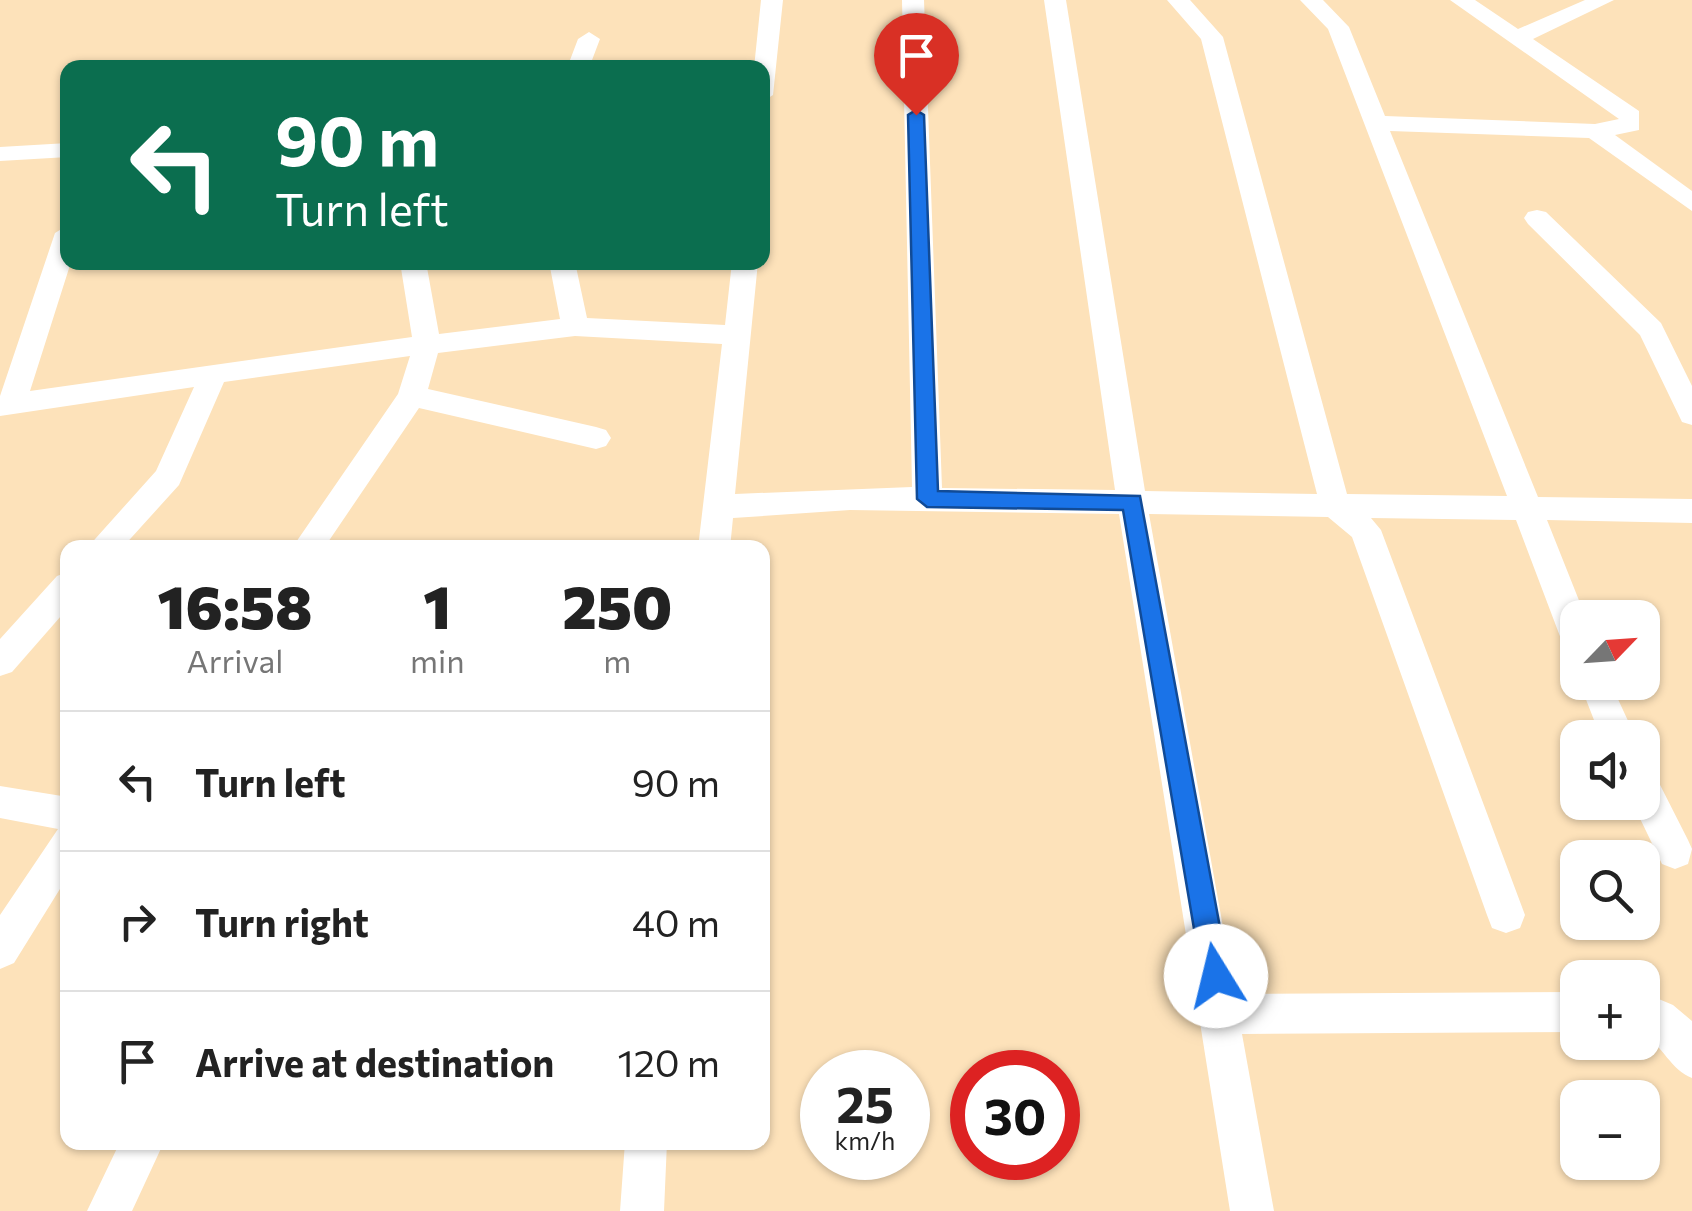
<!DOCTYPE html>
<meta charset="utf-8">
<style>
:root{--surface:#fff;--page:#f6f6f6;--text:#222;--muted:#767676;--line:#e0e0e0}
body{margin:0;font-family:Commissioner,sans-serif;background:var(--page);color:var(--text);height:100vh;display:flex;flex-direction:column;font-size:38px;white-space:nowrap}
*{box-sizing:border-box;margin:0}
p{font-size:32px;color:var(--muted)}
.icon{flex:none;width:55px;height:55px;fill:none;stroke:currentColor;stroke-width:2;stroke-linecap:round;stroke-linejoin:round}
.map{position:relative;flex:1;overflow:hidden}
.sheet{position:absolute;left:60px;top:540px;width:710px;height:610px;display:flex;flex-direction:column;background:var(--surface);border-radius:20px;box-shadow:0 2px 8px #0004}
.sheet>*{flex:none}
.top-card{position:absolute;left:60px;top:60px;width:710px;height:210px;border-radius:20px;box-shadow:0 2px 8px #0004;background:#0b6e4f;color:#fff;overflow:hidden}
.needle{width:65px;rotate:65deg}
.fabs{position:absolute;left:1560px;top:600px;display:grid;gap:20px}
.fabs a{display:grid;place-items:center;width:100px;height:100px;border-radius:20px;background:var(--surface);box-shadow:0 2px 8px #0004;font-size:50px}
.speed{position:absolute;left:800px;top:1050px;display:flex;gap:20px;font-size:50px;font-weight:700;text-align:center}
.speed>*{display:grid;place-content:center;width:130px;height:130px;border-radius:50%;background:var(--surface);box-shadow:0 2px 8px #0004;line-height:1}
.speed small{font-size:25px;font-weight:400}
.speed .limit{border:15px solid #d22;background:#fff;color:#111}
.pin{position:absolute;display:grid;place-items:center;width:85px;height:85px;color:#fff;margin:-102px -42px;border-radius:50% 50% 50% 0;rotate:-45deg;box-shadow:0 0 10px #0007}
.pin .icon{rotate:45deg}
.me{position:absolute;width:110px;margin:-55px;rotate:351deg;stroke-linejoin:round;filter:drop-shadow(0 0 8px #0008)}
.turn{display:flex;align-items:center;gap:35px;height:210px;padding:0 50px;font-size:45px}
.turn .icon{width:130px;height:130px;stroke-width:2.5}
.turn b{display:block;font-size:70px;line-height:85px}
.eta{display:flex;justify-content:space-evenly;align-items:center;height:170px;text-align:center}
.eta b{font-size:60px;font-weight:800;line-height:70px}
ul{padding:0;list-style:none}
li{display:flex;align-items:center;gap:30px;height:140px;padding:0 50px;border-top:2px solid var(--line)}
li div{flex:1}
li b{display:block;font-size:38px}
li em{font-style:normal}
.map>svg:first-child{display:block}
.lines{fill:none;stroke-linecap:round;stroke-linejoin:round}
.street{fill:#fff;fill-rule:evenodd}
.route{fill:#1a73e8;stroke:#114b97;stroke-width:2.5}
</style>
<div class="map">
<svg width="1692" height="1211" viewBox="0 0 1692 1211">
<rect width="100%" height="100%" fill="#fde2ba"/>
<g class="lines">
<path class="street" d="M761 0H783L773 95 762 102V68H754Z
M902 0H924L942 488 1115 490 1044 0H1066L1145 491 1317 494 1201 39 1167 0H1190L1223 37 1347 494 1507 496 1328 29 1300 0H1323L1349 27 1385 116 1595 124 1619 119 1450 0H1475L1518 29 1585 0H1614L1533 39 1639 111V130L1615 135 1692 191V211L1589 138 1390 131 1538 497 1692 499V523L1547 520 1586 618H1578V652L1566 649 1561 639 1516 520 1371 518 1381 530 1525 915 1520 928 1506 933 1492 928 1487 915 1352 537 1328 517 1149 514 1235 994 1578 992V1032L1242 1034 1274 1211H1230L1119 514 850 510 733 518 730 548H698L722 344 575 336 438 353 428 389 596 427 606 430 611 438 606 446 596 449 419 408 324 548H292L398 394 410 356 224 382 179 485 122 548H87L156 471 194 387 0 416V396L55 233 68 225V262H71L30 391 412 337 400 262H426L439 334 560 319 549 262H575L587 318 725 325 732 262H758L735 494 912 487Z
M589 32 600 39 589 68H567L578 39Z
M68 143V157L0 161V147Z
M1537 210 1546 212 1661 323 1692 386V425L1682 422 1640 335 1528 224 1524 218 1528 212Z
M68 572V608L12 672 0 676V639L57 576Z
M1578 679 1610 682 1636 738H1601Z
M1642 770 1655 775 1688 840 1692 849 1688 864 1675 869 1662 864 1632 802H1642Z
M0 786 68 797V876L14 963 0 969V915L58 829 0 818Z
M1642 992 1673 1005 1692 1021V1078C1671 1070 1663 1046 1642 1033Z
M120 1142H164L132 1211H87Z
M625 1142H667L664 1211H620Z"/>
</g>
<path class="route" d="M916 110 924 115 938 491 1140 496 1229 976 1225 986 1216 990 1206 986 1202 976 1123 510 927 507 917 499 908 115Z"/>
</svg>
<div class="fabs">
<a><svg class="needle" viewBox="-14 -14 28 28"><path d="M0-13l5 13h-10z" fill="#e53935"/><path d="M0 13l5-13h-10z" fill="#767676"/></svg></a>
<a><svg class="icon" aria-label="sound" viewBox="0 0 24 24"><path d="M4 9h4l5-4v14l-5-4H4zM17 9q2 3 0 6"/></svg></a>
<a><svg class="icon" aria-label="search" viewBox="0 0 24 24"><circle cx="10" cy="10" r="6"/><path d="M15 15l6 6"/></svg></a>
<a>+</a>
<a>−</a>
</div>
<div class="speed"><div>25<small>km/h</small></div><div class="limit">30</div></div>
<div class="pin" style="left:916px;top:115px;background:#d93025"><svg class="icon" aria-label="arrive" viewBox="0 0 24 24"><path d="M6 21V4h12l-3 4 3 4H6"/></svg></div>
<svg class="me" style="left:1216px;top:976px" viewBox="-20 -20 40 40"><circle r="19" fill="#fff"/><path d="M0-13L10 11 0 6-10 11z" fill="#1a73e8"/></svg>
<div class="top-card">
<div class="turn"><svg class="icon" aria-label="left" viewBox="0 0 24 24"><path d="M17 20v-9H6M10 6l-5 5 5 5"/></svg><div><b>90 m</b>Turn left</div></div>
</div>
<section class="sheet">
<div class="eta">
<div><b>16:58</b><p>Arrival</p></div>
<div><b>1</b><p>min</p></div>
<div><b>250</b><p>m</p></div>
</div>
<ul>
<li><svg class="icon" aria-label="left" viewBox="0 0 24 24"><path d="M17 20v-9H6M10 6l-5 5 5 5"/></svg><div><b>Turn left</b></div><em>90 m</em></li>
<li><svg class="icon" aria-label="right" viewBox="0 0 24 24"><path d="M7 20v-9h11M14 6l5 5-5 5"/></svg><div><b>Turn right</b></div><em>40 m</em></li>
<li><svg class="icon" aria-label="arrive" viewBox="0 0 24 24"><path d="M6 21V4h12l-3 4 3 4H6"/></svg><div><b>Arrive at destination</b></div><em>120 m</em></li>
</ul>
</section>
</div>
